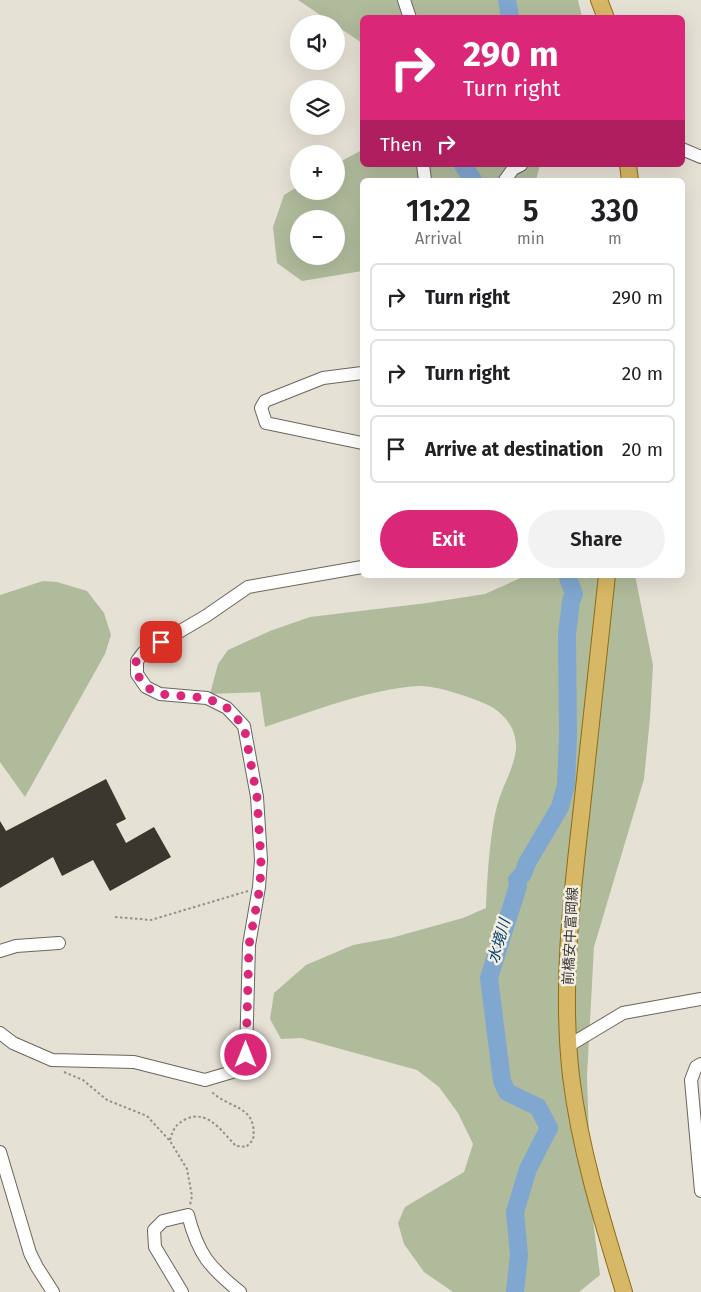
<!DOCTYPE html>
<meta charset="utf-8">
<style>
:root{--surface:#fff;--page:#f2f2f2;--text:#202124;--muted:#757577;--line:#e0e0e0;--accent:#db2777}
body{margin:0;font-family:"Fira Sans","Noto Sans JP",sans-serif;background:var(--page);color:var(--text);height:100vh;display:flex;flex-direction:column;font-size:19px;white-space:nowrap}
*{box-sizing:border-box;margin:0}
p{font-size:16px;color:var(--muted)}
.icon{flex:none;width:28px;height:28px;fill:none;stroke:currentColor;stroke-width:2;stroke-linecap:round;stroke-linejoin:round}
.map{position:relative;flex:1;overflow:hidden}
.sheet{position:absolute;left:360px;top:178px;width:325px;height:400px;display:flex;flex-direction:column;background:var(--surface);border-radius:8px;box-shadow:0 5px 20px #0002}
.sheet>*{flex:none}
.guide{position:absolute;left:360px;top:15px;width:325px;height:152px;border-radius:8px;box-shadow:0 5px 20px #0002;background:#db2777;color:#fff;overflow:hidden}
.fabs{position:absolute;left:290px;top:15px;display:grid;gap:10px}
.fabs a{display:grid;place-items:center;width:55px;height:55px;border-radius:50%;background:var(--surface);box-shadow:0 5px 20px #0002;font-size:25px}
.pin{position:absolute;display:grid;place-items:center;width:42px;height:42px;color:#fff;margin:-21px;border-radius:10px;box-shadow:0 2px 8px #0006}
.me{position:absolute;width:55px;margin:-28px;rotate:0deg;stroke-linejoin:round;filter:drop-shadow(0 0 4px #0008)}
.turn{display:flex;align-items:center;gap:18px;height:105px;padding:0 20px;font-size:22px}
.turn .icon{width:65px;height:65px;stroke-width:2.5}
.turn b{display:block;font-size:35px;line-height:42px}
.then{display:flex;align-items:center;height:48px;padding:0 20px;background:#0003;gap:10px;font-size:19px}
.eta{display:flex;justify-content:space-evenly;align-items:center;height:85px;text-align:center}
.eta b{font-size:30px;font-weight:600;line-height:35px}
.action{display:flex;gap:10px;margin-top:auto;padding:10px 20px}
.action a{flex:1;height:58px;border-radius:30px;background:var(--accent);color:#fff;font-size:20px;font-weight:600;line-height:58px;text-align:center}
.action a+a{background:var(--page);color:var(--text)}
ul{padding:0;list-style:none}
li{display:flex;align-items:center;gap:15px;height:68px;margin:0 10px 8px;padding:0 10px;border:2px solid var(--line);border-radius:8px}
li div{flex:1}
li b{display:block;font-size:19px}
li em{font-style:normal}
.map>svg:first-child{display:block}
.green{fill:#b0bb9c;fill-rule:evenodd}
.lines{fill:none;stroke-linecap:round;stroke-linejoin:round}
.river{stroke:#80a7cf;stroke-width:18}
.building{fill:#3b372e}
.minor-casing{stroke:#6a665c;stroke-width:14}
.major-casing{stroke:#8f6d12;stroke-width:18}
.path{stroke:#939087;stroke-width:2;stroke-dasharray:2.5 2.5;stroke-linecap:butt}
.minor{stroke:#fff;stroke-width:12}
.major{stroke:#d7b866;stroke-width:16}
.route{stroke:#db2777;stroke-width:9;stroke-dasharray:0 16.2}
.labels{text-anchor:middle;stroke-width:5;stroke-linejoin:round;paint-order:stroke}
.street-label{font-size:14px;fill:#3b3934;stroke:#f3eee2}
.water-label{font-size:15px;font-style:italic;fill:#003e6f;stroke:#f3eee2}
</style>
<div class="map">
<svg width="701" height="1292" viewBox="0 0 701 1292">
<rect width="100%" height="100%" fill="#e6e1d5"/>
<path class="green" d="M298 0H578L582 17 362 18V43Z
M362 150V165H540L536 180H362V271L302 281 277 263 273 227 284 195 299 186V191H336V164ZM299 219H336V256H299Z
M527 575H635L653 665 650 718 644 779 594 947 587 1076 591 1204 600 1275 579 1292H453L424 1272 404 1244 398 1223 405 1207 464 1172 473 1144 458 1113 439 1087 417 1070 301 1038 281 1039 270 1019 274 993 306 965 353 945 391 938 463 918 486 908C487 879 490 833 497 806 502 786 514 769 516 749 517 730 506 715 490 706 474 698 436 685 418 686 370 689 310 712 265 727L260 692 210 694 218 664 228 650 270 631 310 617 427 603 485 594Z
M43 581 57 582 87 591 104 613 111 635 105 654 25 797 0 762V595Z"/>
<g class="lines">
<path class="river" d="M507 0 510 18
M463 165 473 180
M515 1292 519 1255 515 1212 528 1169 549 1128 538 1107 507 1092 502 1081 489 978 518 886 517 880 523 874 527 863 560 807 566 785 568 736 567 634 571 601 574 594 567 575"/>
</g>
<path class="building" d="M106 779 126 819 116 824 126 843 154 827 171 857 110 891 93 860 62 876 53 857 0 888V821L6 831Z"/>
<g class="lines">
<defs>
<path id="minor" d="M404 0 410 18
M682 149 701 157
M423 165 425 180
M505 180 513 169 521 165
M362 373 323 378 265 401 261 408 266 423 362 443
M0 951 16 946 59 943
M0 1033 13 1043 52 1060 134 1062 205 1080 232 1072 246 1055 249 945 259 887 261 860 257 797 244 726 227 708 207 698 160 694 146 687 137 674V661L143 653 206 616 248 587 362 567
M568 1046 623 1013 701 999
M701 1064 696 1067 691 1080 701 1191
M0 1152 30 1253 37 1267 53 1292
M182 1292 155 1247 154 1230 163 1221 188 1215C198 1254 209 1267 240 1292"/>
<path id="major" d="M599 0 606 18
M628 165 630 180
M607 575C598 655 589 735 581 816 571 902 561 989 571 1076 580 1150 602 1220 624 1292"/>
</defs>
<use href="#minor" class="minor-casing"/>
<use href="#major" class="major-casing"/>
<path class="path" d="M115 917 151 920 248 891
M64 1072 83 1080 107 1100 147 1116 170 1141 187 1169 192 1196 190 1205
M170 1140C173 1129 176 1124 186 1119 208 1109 222 1132 236 1146L246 1147 253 1140C258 1104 229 1110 211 1091"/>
<use href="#minor" class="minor"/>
<use href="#major" class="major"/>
</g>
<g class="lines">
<path class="route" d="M161 642 143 653 136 661 137 674 146 687 160 694 207 698 227 708 244 726 257 797 261 860 260 887 249 945 246 1055"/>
</g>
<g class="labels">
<g class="street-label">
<text transform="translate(570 936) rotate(-87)" y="5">前橋安中富岡線</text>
</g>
<g class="water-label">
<text transform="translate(499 941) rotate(-74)" y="5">水境川</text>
</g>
</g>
</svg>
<div class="fabs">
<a><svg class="icon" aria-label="sound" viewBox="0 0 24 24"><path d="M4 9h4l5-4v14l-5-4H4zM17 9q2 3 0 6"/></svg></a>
<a><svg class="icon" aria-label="layers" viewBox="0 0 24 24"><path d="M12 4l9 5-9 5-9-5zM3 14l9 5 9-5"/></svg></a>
<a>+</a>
<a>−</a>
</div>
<div class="pin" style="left:161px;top:642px;background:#d93025"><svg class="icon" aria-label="arrive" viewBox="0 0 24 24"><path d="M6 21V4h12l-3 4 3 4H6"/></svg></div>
<svg class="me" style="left:246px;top:1055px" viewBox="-20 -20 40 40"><circle r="17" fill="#db2777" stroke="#fff" stroke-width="3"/><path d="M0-11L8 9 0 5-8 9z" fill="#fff"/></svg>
<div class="guide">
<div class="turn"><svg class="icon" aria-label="right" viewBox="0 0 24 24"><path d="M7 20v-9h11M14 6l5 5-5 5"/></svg><div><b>290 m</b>Turn right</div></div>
<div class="then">Then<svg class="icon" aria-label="right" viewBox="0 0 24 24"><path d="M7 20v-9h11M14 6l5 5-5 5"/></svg></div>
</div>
<section class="sheet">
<div class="eta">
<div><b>11:22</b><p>Arrival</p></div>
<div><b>5</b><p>min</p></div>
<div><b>330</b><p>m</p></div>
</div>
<ul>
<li><svg class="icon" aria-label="right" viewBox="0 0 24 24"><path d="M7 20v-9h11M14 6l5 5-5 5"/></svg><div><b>Turn right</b></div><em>290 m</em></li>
<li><svg class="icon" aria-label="right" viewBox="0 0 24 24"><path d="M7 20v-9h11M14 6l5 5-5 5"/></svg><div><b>Turn right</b></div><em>20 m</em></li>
<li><svg class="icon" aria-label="arrive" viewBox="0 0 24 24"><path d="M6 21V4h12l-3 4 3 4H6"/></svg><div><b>Arrive at destination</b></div><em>20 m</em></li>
</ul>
<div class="action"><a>Exit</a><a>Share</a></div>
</section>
</div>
